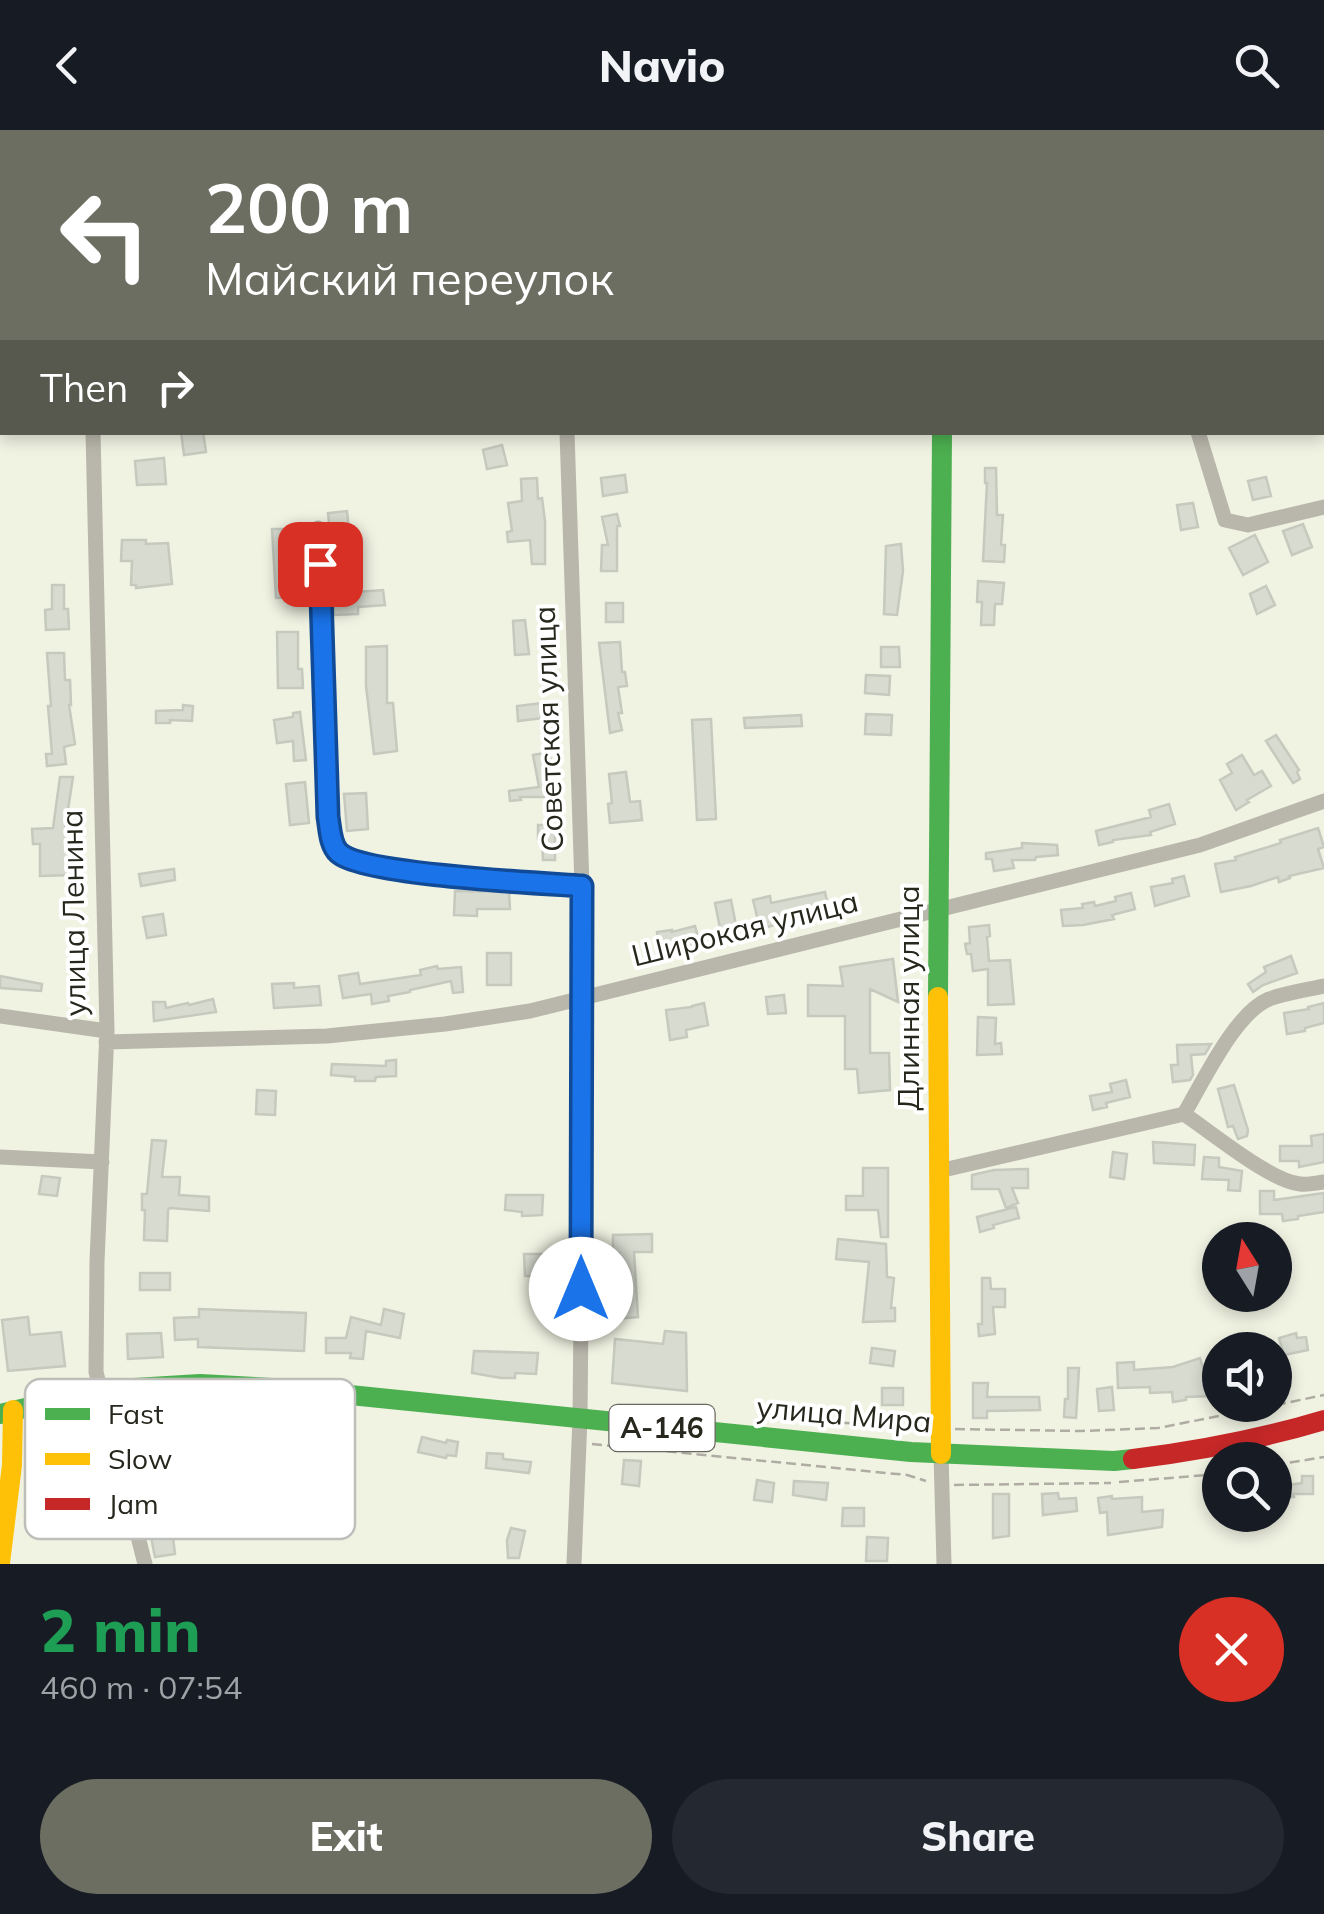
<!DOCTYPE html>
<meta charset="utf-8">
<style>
:root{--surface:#171b24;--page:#242831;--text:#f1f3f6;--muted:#9ea1a6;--accent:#6d6e62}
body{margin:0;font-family:Mulish,sans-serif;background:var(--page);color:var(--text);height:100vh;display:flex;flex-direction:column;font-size:38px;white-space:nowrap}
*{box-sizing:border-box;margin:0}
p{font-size:32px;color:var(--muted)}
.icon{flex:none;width:55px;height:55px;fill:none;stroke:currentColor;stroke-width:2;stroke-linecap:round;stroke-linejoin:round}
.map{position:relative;height:1434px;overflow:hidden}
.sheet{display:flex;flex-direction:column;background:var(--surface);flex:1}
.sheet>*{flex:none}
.top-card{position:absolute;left:0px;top:0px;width:1325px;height:305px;box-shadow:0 5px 15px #0003;background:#6d6e62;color:#fff;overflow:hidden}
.needle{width:65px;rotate:349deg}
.controls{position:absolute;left:1202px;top:1092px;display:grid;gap:20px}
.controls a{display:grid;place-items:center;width:90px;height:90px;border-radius:50%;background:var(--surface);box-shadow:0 5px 15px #0003;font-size:50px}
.pin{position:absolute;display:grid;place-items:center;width:85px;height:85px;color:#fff;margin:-42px;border-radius:20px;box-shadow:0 5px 15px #0006}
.me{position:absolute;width:110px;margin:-55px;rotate:0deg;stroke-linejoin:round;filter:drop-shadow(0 0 8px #0008)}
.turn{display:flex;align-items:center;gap:35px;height:210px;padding:0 40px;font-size:45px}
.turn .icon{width:130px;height:130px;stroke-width:2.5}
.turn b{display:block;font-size:70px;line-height:85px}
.then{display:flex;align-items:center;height:95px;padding:0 40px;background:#0003;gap:20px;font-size:38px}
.round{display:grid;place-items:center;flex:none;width:105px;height:105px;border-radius:52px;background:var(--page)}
.summary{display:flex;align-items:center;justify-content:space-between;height:170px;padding:0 40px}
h1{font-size:60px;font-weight:800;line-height:75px;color:#1e9e55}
.button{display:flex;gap:20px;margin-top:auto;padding:20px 40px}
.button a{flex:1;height:115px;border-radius:60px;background:var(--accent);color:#fff;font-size:40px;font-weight:800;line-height:115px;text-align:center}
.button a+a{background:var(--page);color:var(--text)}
header{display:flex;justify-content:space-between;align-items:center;height:130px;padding:0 40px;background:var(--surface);font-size:45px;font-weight:800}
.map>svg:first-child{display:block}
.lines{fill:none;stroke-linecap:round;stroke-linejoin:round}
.stream{stroke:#b7e8d0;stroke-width:4}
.building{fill:#d8dcd0;stroke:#c5c9be;stroke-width:2.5}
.path{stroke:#afaca3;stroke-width:2.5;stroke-dasharray:10 5;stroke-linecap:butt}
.street{stroke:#b9b6ab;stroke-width:15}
.fast{stroke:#4caf50;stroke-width:20}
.slow{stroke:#ffc107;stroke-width:20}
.jam{stroke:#c62828;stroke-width:20}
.route-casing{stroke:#114b97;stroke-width:25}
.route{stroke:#1a73e8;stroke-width:18}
.labels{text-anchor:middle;stroke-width:8;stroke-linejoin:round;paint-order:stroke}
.shield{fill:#fff;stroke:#686861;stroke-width:2.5}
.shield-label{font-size:28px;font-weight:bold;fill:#27271d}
.street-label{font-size:30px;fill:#27271d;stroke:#fff}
.key{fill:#fff;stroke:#bebebb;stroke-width:2.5}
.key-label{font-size:28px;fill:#27271d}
</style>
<header><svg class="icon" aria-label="back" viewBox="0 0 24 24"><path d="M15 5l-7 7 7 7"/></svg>Navio<svg class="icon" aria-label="search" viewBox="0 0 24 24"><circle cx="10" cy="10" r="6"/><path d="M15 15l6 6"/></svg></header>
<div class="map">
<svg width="1324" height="1434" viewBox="0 0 1324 1434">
<rect width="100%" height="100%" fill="#f0f2e2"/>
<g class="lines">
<path class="stream" d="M527 2 529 0
M0 269 2 268"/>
</g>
<path class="building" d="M181 302H203L206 322 184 325Z
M502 315 507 335 487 339 483 320Z
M164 328 166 354 137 355 135 331Z
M985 338H996L997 385H1003L1001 415H1005L1004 432 983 431 987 353H985Z
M625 345 627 362 603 366 601 348Z
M1266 347 1271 366 1253 370 1248 351Z
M537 348 538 369 542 368 545 391V434H532L530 410 508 412 507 402 512 401 508 373 522 371 521 349Z
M1193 373 1198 397 1181 400 1177 375Z
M347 381 350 411 331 413 328 383Z
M617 384 620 396H617V441H601L602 415H608L602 387Z
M1303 394 1312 417 1292 425 1283 401Z
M272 399H299V419H297L298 467 276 468Z
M1255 405 1268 432 1243 445 1229 418Z
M122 410H146V414L168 413 172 454 136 458V455H131L132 431H121Z
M901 414 903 441 897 485 884 484 886 416Z
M978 451 1004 453 1002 474H995L994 495H981L982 472H977Z
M357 452V462L383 460 385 475 358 477V484L334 485 333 454Z
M52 455H64V479H68L69 499 46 500 45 480 52 479Z
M1266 456 1275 475 1257 484 1250 464Z
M606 473H623V492H606Z
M525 490 529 524 515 525 513 491Z
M277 502H298V539H302L303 558H278Z
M620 512 622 542H625L627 556 618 557 622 583H618L622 600 610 603 599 513Z
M387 516V573H393L397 621 374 624 366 556V517Z
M881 517H899L900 537H881Z
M47 523H64L65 550H70L71 575H69L75 614 64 617 66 634 47 636 46 624H52L48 576H51Z
M866 545 890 546 889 565 865 563Z
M543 573 544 588 518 591 517 576Z
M183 575 193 576 192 591 170 590V593H156V581L183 580Z
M300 582 306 630 294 631 293 611 277 613 274 590 293 587V583Z
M866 584 892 585 891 605 865 604Z
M801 585 802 596 745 598 744 588Z
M711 589 716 689 697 690 692 590Z
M1276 605 1299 640 1297 642 1300 649 1293 653 1266 611Z
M550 622 552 667H520L521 670 510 671 509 661 539 657 533 625Z
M1242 625 1254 645 1262 641 1271 656 1247 670 1249 672 1236 680 1220 650 1232 643 1227 634Z
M626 642 630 672 640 671 642 690 610 693 608 674 612 673 609 644Z
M60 647H73L65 699 75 698 74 745 40 746V714H33L32 699 53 698Z
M305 652 309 693 290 695 286 654Z
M366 663 368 699 347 701 344 664Z
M1169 674 1175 694 1150 702 1151 705 1113 710V712L1099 715 1096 701 1151 687 1149 680Z
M538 695H555V730H543L542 709H538Z
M1318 698 1324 717 1318 719 1324 738 1289 746 1290 748 1279 752 1278 747 1251 756 1221 762 1215 734 1236 730 1235 727 1281 713 1280 710Z
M1022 713 1057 715 1058 725 1036 727 1035 730H1012L1014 738 994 741 992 729H986V723L1022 718Z
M174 739 175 750 141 756 139 744Z
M1184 746 1189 766 1155 776 1151 757 1173 753 1172 749Z
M455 761 509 762 510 779H477V786L454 785Z
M825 762 829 780 760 799 753 770 770 766 771 773Z
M1131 763 1135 779 1112 785 1114 789 1083 795 1063 796 1061 780 1083 778 1082 774 1094 772 1095 776 1116 771 1115 767Z
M731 770 738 805 722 808 715 773Z
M163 784 166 805 147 808 143 787Z
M989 795 990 806 987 807 989 831 1010 830 1014 874 988 875V839L973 841 971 824H967L965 814 970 813 969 797Z
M695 796 700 813 660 820 657 802 672 800V802Z
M487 823H511V855H487Z
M1291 826 1297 843 1263 855 1253 862 1248 854 1266 842 1264 837Z
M893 829 898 872 870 859V923H889L890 960 859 963 857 939H845V886H808V855L843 856 840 837Z
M437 836 438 839 461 837 463 862 453 863 451 851 410 860V862L388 866 389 871 372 874 371 864 343 868 339 846 358 843 360 854 421 845 420 840Z
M0 846 42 854 41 861 0 858Z
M294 853V858L319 856 321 875 274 878 272 854Z
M784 865 786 883 768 884 766 867Z
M213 869 216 882 154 891 153 872H165L166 878 188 873 189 875Z
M704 873 708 895 686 900 687 907 670 910 666 880 692 877V876Z
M1324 873V893L1305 898V901L1287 904 1284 883 1309 879 1308 877Z
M978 887 996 888 995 914 1001 913 1002 924 977 925Z
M1211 914 1205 924 1191 925 1193 945 1190 950 1173 952 1171 935H1178L1177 915Z
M396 930V946L376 947 375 951H355V947L331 945 332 934 386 936V931Z
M1126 950 1130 967 1106 973 1107 977 1093 980 1090 966 1112 962 1110 954Z
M1234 955 1248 1000 1247 1006 1238 1009 1233 996 1228 997 1218 959Z
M257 960 276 961 275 985 256 984Z
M1324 1004V1032L1299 1037V1031H1280V1016H1312L1311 1006Z
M152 1010 166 1011 162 1047H180L179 1065 209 1067V1081L170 1078 168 1080 167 1111 144 1110 145 1080H142V1064H147Z
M1153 1012 1195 1015 1194 1035 1154 1033Z
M1113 1022 1127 1024 1124 1049 1110 1047Z
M1204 1027 1219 1028V1037L1242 1041 1240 1061 1228 1060 1229 1050 1202 1049Z
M863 1038H888V1107H881L878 1080H846V1066H863Z
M1028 1039V1058H1012L1018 1073 1006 1078 999 1059H972V1045L994 1040Z
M42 1046 60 1048 57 1066 39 1064Z
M1260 1061H1274V1070L1324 1063V1082L1298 1086V1089L1283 1091 1282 1084H1260Z
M506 1065H543L542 1085 522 1086V1082L505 1080Z
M1016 1077 1019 1088 993 1095 994 1098 980 1102 977 1087Z
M652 1104V1122H634L638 1187 616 1189 614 1166H620L619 1123H613V1105Z
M838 1109 886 1114 887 1147 894 1148 891 1178H895V1191L863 1192 869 1132 836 1129Z
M524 1124H544L545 1146H525Z
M140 1143H170V1160H140Z
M982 1148H990L991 1159H1005V1177H993L995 1204 979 1206 978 1194H982Z
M199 1179 306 1183 304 1221 198 1217V1209L175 1210 174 1188 199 1187Z
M384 1179 404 1184 400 1208 366 1201 363 1229 350 1228 351 1223H326V1208H346L351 1187 381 1195Z
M28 1187 30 1205 61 1202 65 1236 8 1241 2 1190Z
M665 1201 686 1203 687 1261 612 1253 615 1209 663 1214Z
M161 1203 163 1227 128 1229 127 1204Z
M1296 1203 1297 1208 1306 1207 1308 1220 1284 1225 1279 1208Z
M872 1218 895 1221 893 1236 870 1233Z
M474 1221 538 1223 536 1244 515 1243V1248H501L472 1243Z
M1200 1228 1207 1251H1210L1211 1266 1186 1267V1270L1173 1272 1172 1262 1150 1263V1257L1118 1258 1117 1233 1134 1232V1240L1173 1237Z
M1068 1238H1079L1076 1288 1064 1287 1065 1269H1068Z
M973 1253H988L987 1267H1039L1040 1280 987 1281V1288H973Z
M1112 1257 1114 1280 1099 1281 1097 1259Z
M882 1258H903V1275H882Z
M422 1307 446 1313 447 1310 458 1312 456 1326 447 1325 446 1328 418 1322Z
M487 1323 503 1324V1329L531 1332 529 1343 486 1338Z
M624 1330 641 1331 639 1356 622 1354Z
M1302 1346H1313V1364H1293L1294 1367 1275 1369V1357L1302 1353Z
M757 1350 774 1353 772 1372 754 1370Z
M794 1351 828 1353 826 1370 793 1365Z
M1058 1363 1059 1369 1076 1368 1077 1381 1043 1385 1042 1364Z
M993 1364H1009V1406L993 1408Z
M1112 1366V1369L1142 1367V1382L1163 1380 1162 1397 1108 1405 1107 1382 1100 1383 1098 1368Z
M843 1378H864V1396H842Z
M511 1398 525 1401 519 1428H508L507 1410Z
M172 1399 175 1424 155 1427 150 1402Z
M867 1407 888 1408 887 1431H866Z"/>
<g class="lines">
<path class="path" d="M561 2 562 0
M1276 1275 1324 1265
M179 1277 301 1282
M826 1292 923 1297
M955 1299 1081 1301 1158 1298 1275 1275
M31 1312 44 1294
M592 1314 907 1345 926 1351
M1275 1335 1324 1327
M1119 1352 1220 1344
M954 1355 1111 1353"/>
<path class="street" d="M82 0V2
M1322 82 1324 81
M0 282H2
M93 302 107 901 97 1131 96 1242 145 1434
M567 302 582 756 584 867 580 1288 574 1434
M1198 302 1225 390 1248 395 1324 377
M318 398 328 687C330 698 330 715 339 723 364 745 541 753 582 756
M0 886 107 901
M106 912 327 906 445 894 530 881 1200 715 1324 671
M1184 984C1211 1002 1270 1051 1300 1054 1308 1055 1316 1053 1324 1052
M0 1027 102 1032
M939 1041 1184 984C1203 952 1235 883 1269 869 1286 863 1306 860 1324 856
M941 1324 944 1434"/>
<path class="fast" d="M938 867 942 302
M0 1284 101 1260 200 1254 291 1259 911 1322 1114 1331 1133 1329"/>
<path class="slow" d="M941 0V2
M938 867 941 1324
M0 1433 12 1335 13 1280"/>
<path class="jam" d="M1133 1329C1198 1321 1261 1309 1324 1290"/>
</g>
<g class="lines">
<defs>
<path id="route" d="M320 434 328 687C330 698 330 715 339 723 364 745 540 753 582 756L581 1159"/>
</defs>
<use href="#route" class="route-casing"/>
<use href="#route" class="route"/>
</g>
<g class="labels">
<rect class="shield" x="609.5" y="1275" width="105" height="46" rx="8"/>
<g class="shield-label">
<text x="662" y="1308">А-146</text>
</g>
<g class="street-label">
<text transform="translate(549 599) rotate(-92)" y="10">Советская улица</text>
<text transform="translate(74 783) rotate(-91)" y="10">улица Ленина</text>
<text transform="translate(745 799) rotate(-14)" y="10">Широкая улица</text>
<text transform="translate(909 868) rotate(-90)" y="10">Длинная улица</text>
<text transform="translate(844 1285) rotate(5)" y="10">улица Мира</text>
</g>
</g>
<rect x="25" y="1249" width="330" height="160" rx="15" class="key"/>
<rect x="45" y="1278" width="45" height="12" fill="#4caf50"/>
<rect x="45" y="1323" width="45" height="12" fill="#ffc107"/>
<rect x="45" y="1368" width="45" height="12" fill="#c62828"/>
<g class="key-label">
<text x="108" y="1294">Fast</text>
<text x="108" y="1339">Slow</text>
<text x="108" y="1384">Jam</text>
</g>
</svg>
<div class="controls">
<a><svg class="needle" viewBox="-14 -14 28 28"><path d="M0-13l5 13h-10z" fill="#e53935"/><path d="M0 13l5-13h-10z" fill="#9ea1a6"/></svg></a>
<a><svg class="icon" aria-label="sound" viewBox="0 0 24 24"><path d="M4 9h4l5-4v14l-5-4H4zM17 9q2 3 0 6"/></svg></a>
<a><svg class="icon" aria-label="search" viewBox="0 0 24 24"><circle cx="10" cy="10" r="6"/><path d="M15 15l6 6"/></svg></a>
</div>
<div class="pin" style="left:320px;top:434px;background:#d93025"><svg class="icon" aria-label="arrive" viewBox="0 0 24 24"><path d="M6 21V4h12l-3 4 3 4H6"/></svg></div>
<svg class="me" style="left:581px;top:1159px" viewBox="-20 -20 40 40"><circle r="19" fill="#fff"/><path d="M0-13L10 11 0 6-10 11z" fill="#1a73e8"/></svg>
<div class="top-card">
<div class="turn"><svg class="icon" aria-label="left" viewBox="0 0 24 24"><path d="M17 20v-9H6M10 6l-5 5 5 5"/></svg><div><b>200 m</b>Майский переулок</div></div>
<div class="then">Then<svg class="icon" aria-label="right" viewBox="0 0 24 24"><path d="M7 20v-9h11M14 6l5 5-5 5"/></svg></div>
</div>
</div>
<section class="sheet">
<div class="summary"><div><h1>2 min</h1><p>460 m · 07:54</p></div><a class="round" style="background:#d93025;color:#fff"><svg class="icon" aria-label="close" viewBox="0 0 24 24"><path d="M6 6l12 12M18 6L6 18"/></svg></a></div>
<div class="button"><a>Exit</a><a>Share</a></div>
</section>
